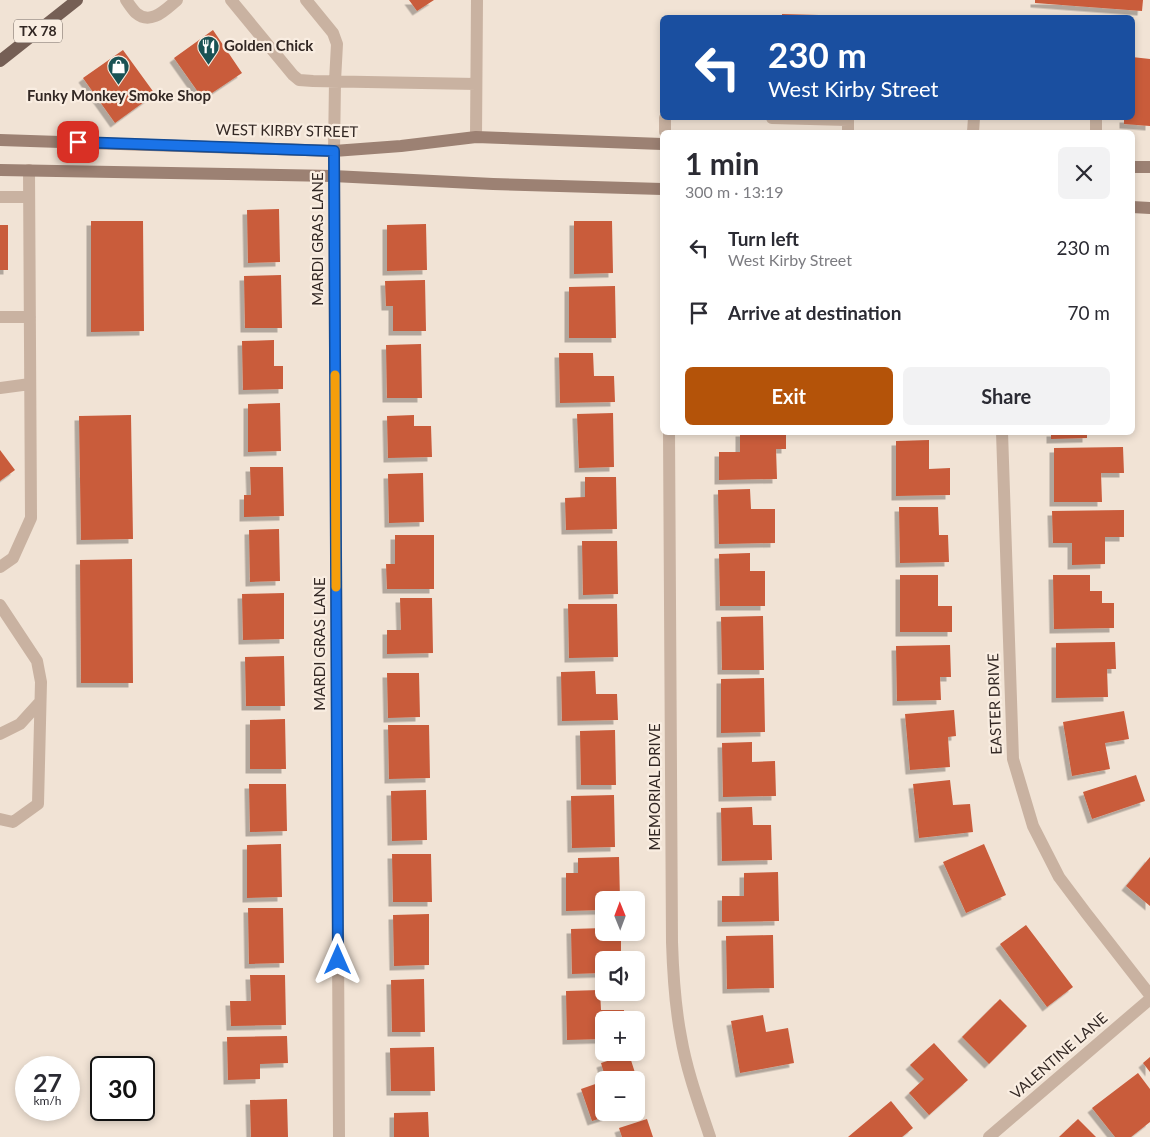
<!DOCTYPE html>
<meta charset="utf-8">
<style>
:root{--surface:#fff;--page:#f2f2f3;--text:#2b2b33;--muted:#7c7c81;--accent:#b45309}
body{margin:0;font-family:Lato,sans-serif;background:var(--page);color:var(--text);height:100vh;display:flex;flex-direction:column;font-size:19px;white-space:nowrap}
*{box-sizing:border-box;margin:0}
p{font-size:16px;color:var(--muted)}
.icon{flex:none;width:28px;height:28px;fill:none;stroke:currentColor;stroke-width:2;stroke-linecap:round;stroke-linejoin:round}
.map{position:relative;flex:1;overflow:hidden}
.panel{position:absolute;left:660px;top:130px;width:475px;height:305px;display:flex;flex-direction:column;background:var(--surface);border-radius:8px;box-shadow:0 2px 8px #0003}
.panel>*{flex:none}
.guide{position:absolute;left:660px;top:15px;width:475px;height:105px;border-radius:8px;box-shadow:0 2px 8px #0003;background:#1a4fa0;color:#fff;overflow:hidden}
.needle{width:32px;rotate:359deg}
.tools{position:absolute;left:595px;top:891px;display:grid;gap:10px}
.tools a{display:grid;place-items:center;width:50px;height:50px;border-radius:8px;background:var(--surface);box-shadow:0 2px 8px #0003;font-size:25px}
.speed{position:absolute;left:15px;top:1056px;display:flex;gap:10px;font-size:25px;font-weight:700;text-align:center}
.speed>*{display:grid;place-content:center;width:65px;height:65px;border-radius:50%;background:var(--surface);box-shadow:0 2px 8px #0003;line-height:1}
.speed small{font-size:12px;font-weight:400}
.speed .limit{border:2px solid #111;border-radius:8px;background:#fff;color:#111}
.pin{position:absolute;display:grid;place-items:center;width:42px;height:42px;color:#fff;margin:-21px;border-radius:10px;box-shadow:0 2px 8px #0006}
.me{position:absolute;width:55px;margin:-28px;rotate:0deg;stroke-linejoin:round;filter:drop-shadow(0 0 4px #0008)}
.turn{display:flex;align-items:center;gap:18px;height:105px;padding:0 25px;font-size:22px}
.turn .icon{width:65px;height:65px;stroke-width:2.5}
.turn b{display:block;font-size:35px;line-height:42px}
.round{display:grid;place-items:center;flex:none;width:52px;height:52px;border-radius:8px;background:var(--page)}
.summary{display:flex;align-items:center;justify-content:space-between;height:85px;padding:0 25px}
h1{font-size:30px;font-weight:700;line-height:38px}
.primary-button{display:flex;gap:10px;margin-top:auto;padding:10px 25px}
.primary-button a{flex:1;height:58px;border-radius:8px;background:var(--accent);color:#fff;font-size:20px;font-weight:700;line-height:58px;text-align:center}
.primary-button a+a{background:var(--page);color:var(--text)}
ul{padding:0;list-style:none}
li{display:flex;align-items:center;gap:15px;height:65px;padding:0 25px}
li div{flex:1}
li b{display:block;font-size:19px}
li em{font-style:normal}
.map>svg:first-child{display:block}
.building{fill:#c95b3b;filter:url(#shadow)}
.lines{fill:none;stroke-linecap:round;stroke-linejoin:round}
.lane{stroke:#c9b2a1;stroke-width:12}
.street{stroke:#c9b2a1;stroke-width:12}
.secondary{stroke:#9c8173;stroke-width:12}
.primary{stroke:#755f55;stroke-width:12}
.route-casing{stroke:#114b97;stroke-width:12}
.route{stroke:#1a73e8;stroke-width:9}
.slow{stroke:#f59e0b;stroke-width:9}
.labels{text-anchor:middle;stroke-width:4.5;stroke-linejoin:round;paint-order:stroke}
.shield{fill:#f9ede1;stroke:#6e635d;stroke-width:1}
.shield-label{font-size:14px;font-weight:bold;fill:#332824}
.poi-label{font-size:15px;font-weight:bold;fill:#332824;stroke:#f9ede1;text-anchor:start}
.street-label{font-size:15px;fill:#332824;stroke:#f9ede1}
</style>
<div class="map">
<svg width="1150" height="1137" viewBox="0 0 1150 1137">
<defs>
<filter id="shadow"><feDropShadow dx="-4.5" dy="4.5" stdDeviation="0" flood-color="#0004"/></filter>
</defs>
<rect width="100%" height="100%" fill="#f1e3d5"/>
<path class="building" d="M409 0H434L417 11Z
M1035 0H1143L1142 11 1035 3Z
M782 14 856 16V18H782Z
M213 30 242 73 203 99 174 58Z
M123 50 155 94 115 123 83 78Z
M1132 57 1150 59V126L1124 124V118H1132Z
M279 209 280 262 248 263 247 210Z
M91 221H143L144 331 91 332Z
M574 221H612L613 273 574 274Z
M426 224 427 270 387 271V225Z
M0 225H8V270H0Z
M281 275 282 328H245L244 276Z
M425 280 426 331H393V306H386L385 281Z
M615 286 616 338H569V287Z
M274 340V366H283V389L243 390 242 341Z
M421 344 422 398H387L386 345Z
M559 353H593L594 376H614L615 402 560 403Z
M280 403 281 451 248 452V404Z
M613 413 614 467 579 468 577 414Z
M131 415 133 539 81 540 79 416Z
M414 415V426H431L432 457 388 458 387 416Z
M740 432H786V449H776L777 479 719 480V452H740Z
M1051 432H1087V438L1051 439Z
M929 440V469L950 468V495L896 496V441Z
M1123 447 1124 473H1101L1102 502H1054V448Z
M0 450 15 470 0 481Z
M250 467H283L284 516 244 517V495H251Z
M423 473 424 522 389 523 388 474Z
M585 477H616L617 529 566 530 565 498 585 497Z
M750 489 751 509H775V543L719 544 718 490Z
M899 507H938L939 535H948L949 562 900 563Z
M1124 510V537H1105V564L1072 565V543H1053L1052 511Z
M279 529 280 581 250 582 249 530Z
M395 535H434V589H387L386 564H395Z
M582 541H617L618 594 583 595Z
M750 553V571H765V606H720L719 554Z
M132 559 133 683H81L80 560Z
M900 575H938V606H952V632H900Z
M1053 575H1090V591H1102V603H1114V628L1054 629Z
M284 593V639L243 640 242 594Z
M400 598H432L433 653 387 654V630H401Z
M568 604H617L618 657 569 658Z
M763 616 764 670H722L721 617Z
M1115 642 1116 669H1107L1108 697 1056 698V643Z
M950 645 951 677H940L941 700 897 701 896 646Z
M284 656 285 706H246L245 657Z
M595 671 596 694H617L618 720 562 721 561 672Z
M387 673H419L420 717 388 718Z
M764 678 765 732 721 733V679Z
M954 710 956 736 948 737 950 767 910 770 905 714Z
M1124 711 1129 739 1105 743 1110 769 1072 776 1063 722Z
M285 719 286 769H250V720Z
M388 725H429L430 778 389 779Z
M615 730 616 785H581L580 731Z
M752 742V762L775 761 776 796 723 797 722 743Z
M1136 775 1145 801 1092 819 1083 792Z
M950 780 953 805 970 804 973 832 919 838 913 784Z
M249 784H286L287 831 250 832Z
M426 790 427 840 392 841 391 791Z
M614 795 615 847 572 848 571 796Z
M752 807 753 825H771L772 860 722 861 721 808Z
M281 844 282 897 247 898V845Z
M984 844 1006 895 966 913 943 862Z
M392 854H431L432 902H393Z
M619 857 620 900H604V910L566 911V873H578V858Z
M1150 857V906L1126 886Z
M778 872 779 921 722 922V896H744V873Z
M248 908H283L284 963 249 964Z
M429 914V965L394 966 393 915Z
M1026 925 1073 987 1047 1007 1000 944Z
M604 928V932H621V960H604V973L572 974 571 929Z
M773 935 774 988 727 989 726 936Z
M250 975H285L286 1025 231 1026 230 1001H251Z
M424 979 425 1032H392L391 980Z
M600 990 601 1010H624V1020H604V1039L567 1040 566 991Z
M1000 999 1027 1026 989 1064 962 1037Z
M763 1015 766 1032 788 1028 794 1063 740 1073 731 1021Z
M287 1036 288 1063 260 1064V1079L228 1080 227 1037Z
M934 1043 968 1080 929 1115 909 1093 924 1079 910 1065Z
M434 1047 435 1091H391L390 1048Z
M629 1054 645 1104 636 1107V1080H606L601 1063Z
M1150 1057V1072L1143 1063Z
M1138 1073 1150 1089V1122L1131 1137H1115L1092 1108Z
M604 1081V1112L617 1113 592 1121 581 1089Z
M287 1099 288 1137H251L250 1100Z
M891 1101 913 1128 902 1137H848Z
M428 1112 429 1137H394V1113Z
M647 1119 653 1137H622L619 1128Z
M1078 1119 1096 1137H1059Z"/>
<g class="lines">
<path class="lane" d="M126 0C129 4 132 9 136 13 151 26 166 9 177 0
M231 0 293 75 299 80 313 81 476 84
M306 0 333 33 337 44 335 81 334 151
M772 118 848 120V132
M665 132V118
M973 132 974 118
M1096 132V118
M476 137 477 0
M0 197H29
M0 317H30
M0 388 30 384
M0 567 13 558 31 518 29 170
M0 605 37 661 41 682 38 804 13 822 0 819
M0 734 20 724 40 702"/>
<path class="street" d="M334 151 339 1137
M669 432 672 942C673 974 675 1006 681 1037 687 1072 699 1104 710 1137
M1002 432 1013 759 1033 826 1059 877 1086 913 1150 995
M989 1137 1150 999"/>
<path class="secondary" d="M0 140 334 151 401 146 476 137 662 144
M1132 167H1150
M0 170 333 176 493 184 662 189
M1132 207 1150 208"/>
<path class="primary" d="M0 61 77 0"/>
</g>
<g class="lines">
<defs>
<path id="route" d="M78 142 334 151 338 960"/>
</defs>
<use href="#route" class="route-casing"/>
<use href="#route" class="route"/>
<path class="slow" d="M335 375 336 587"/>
</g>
<defs>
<symbol id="restaurant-pin" viewBox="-11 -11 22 30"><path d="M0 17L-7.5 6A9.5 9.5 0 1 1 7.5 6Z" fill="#195254" stroke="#f9ede1"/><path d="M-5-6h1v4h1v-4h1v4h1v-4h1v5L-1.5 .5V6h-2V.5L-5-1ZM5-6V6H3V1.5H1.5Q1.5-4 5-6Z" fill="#fff"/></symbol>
<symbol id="shop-pin" viewBox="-11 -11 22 30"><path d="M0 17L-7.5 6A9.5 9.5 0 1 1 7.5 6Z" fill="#195254" stroke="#f9ede1"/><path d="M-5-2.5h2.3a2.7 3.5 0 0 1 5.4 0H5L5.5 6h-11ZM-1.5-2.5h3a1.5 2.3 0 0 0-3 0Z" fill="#fff"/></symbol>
</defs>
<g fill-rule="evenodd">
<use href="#restaurant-pin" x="196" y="34" width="25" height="34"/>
<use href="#shop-pin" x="106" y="54" width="25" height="34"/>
</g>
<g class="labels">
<rect class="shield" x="14" y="19.5" width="48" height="23" rx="4"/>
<g class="shield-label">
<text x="38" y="36">TX 78</text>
</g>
<g class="poi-label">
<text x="224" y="51">Golden Chick</text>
<text x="119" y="101" text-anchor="middle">Funky Monkey Smoke Shop</text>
</g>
<g class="street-label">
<text transform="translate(287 131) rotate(1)" y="5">WEST KIRBY STREET</text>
<text transform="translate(318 239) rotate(-90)" y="5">MARDI GRAS LANE</text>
<text transform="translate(320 644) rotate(-90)" y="5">MARDI GRAS LANE</text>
<text transform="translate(995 704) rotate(-92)" y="5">EASTER DRIVE</text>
<text transform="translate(655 787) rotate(-90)" y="5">MEMORIAL DRIVE</text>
<text transform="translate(1059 1056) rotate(-41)" y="5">VALENTINE LANE</text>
</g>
</g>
</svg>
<div class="tools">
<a><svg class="needle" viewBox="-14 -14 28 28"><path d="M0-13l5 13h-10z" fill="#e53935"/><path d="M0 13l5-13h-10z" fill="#7c7c81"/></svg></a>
<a><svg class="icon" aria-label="sound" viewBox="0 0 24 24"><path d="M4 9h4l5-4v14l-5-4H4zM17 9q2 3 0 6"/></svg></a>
<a>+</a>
<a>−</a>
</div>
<div class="speed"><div>27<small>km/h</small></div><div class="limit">30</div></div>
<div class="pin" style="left:78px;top:142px;background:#d93025"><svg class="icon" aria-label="arrive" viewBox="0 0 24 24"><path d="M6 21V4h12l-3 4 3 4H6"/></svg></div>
<svg class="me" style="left:338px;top:960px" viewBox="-20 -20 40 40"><path d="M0-17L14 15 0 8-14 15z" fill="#1a73e8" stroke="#fff" stroke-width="4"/></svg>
<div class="guide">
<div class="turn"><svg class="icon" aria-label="left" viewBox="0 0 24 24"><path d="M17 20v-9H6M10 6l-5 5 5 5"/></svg><div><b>230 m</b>West Kirby Street</div></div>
</div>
<section class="panel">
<div class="summary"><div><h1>1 min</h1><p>300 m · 13:19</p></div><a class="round"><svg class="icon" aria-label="close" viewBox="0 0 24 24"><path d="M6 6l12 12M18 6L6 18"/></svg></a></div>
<ul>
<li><svg class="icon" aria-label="left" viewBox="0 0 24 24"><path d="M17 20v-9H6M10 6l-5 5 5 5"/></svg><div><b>Turn left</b><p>West Kirby Street</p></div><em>230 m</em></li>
<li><svg class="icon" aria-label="arrive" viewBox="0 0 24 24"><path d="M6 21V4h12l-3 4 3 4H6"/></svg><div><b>Arrive at destination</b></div><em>70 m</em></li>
</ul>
<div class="primary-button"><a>Exit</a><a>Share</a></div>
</section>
</div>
